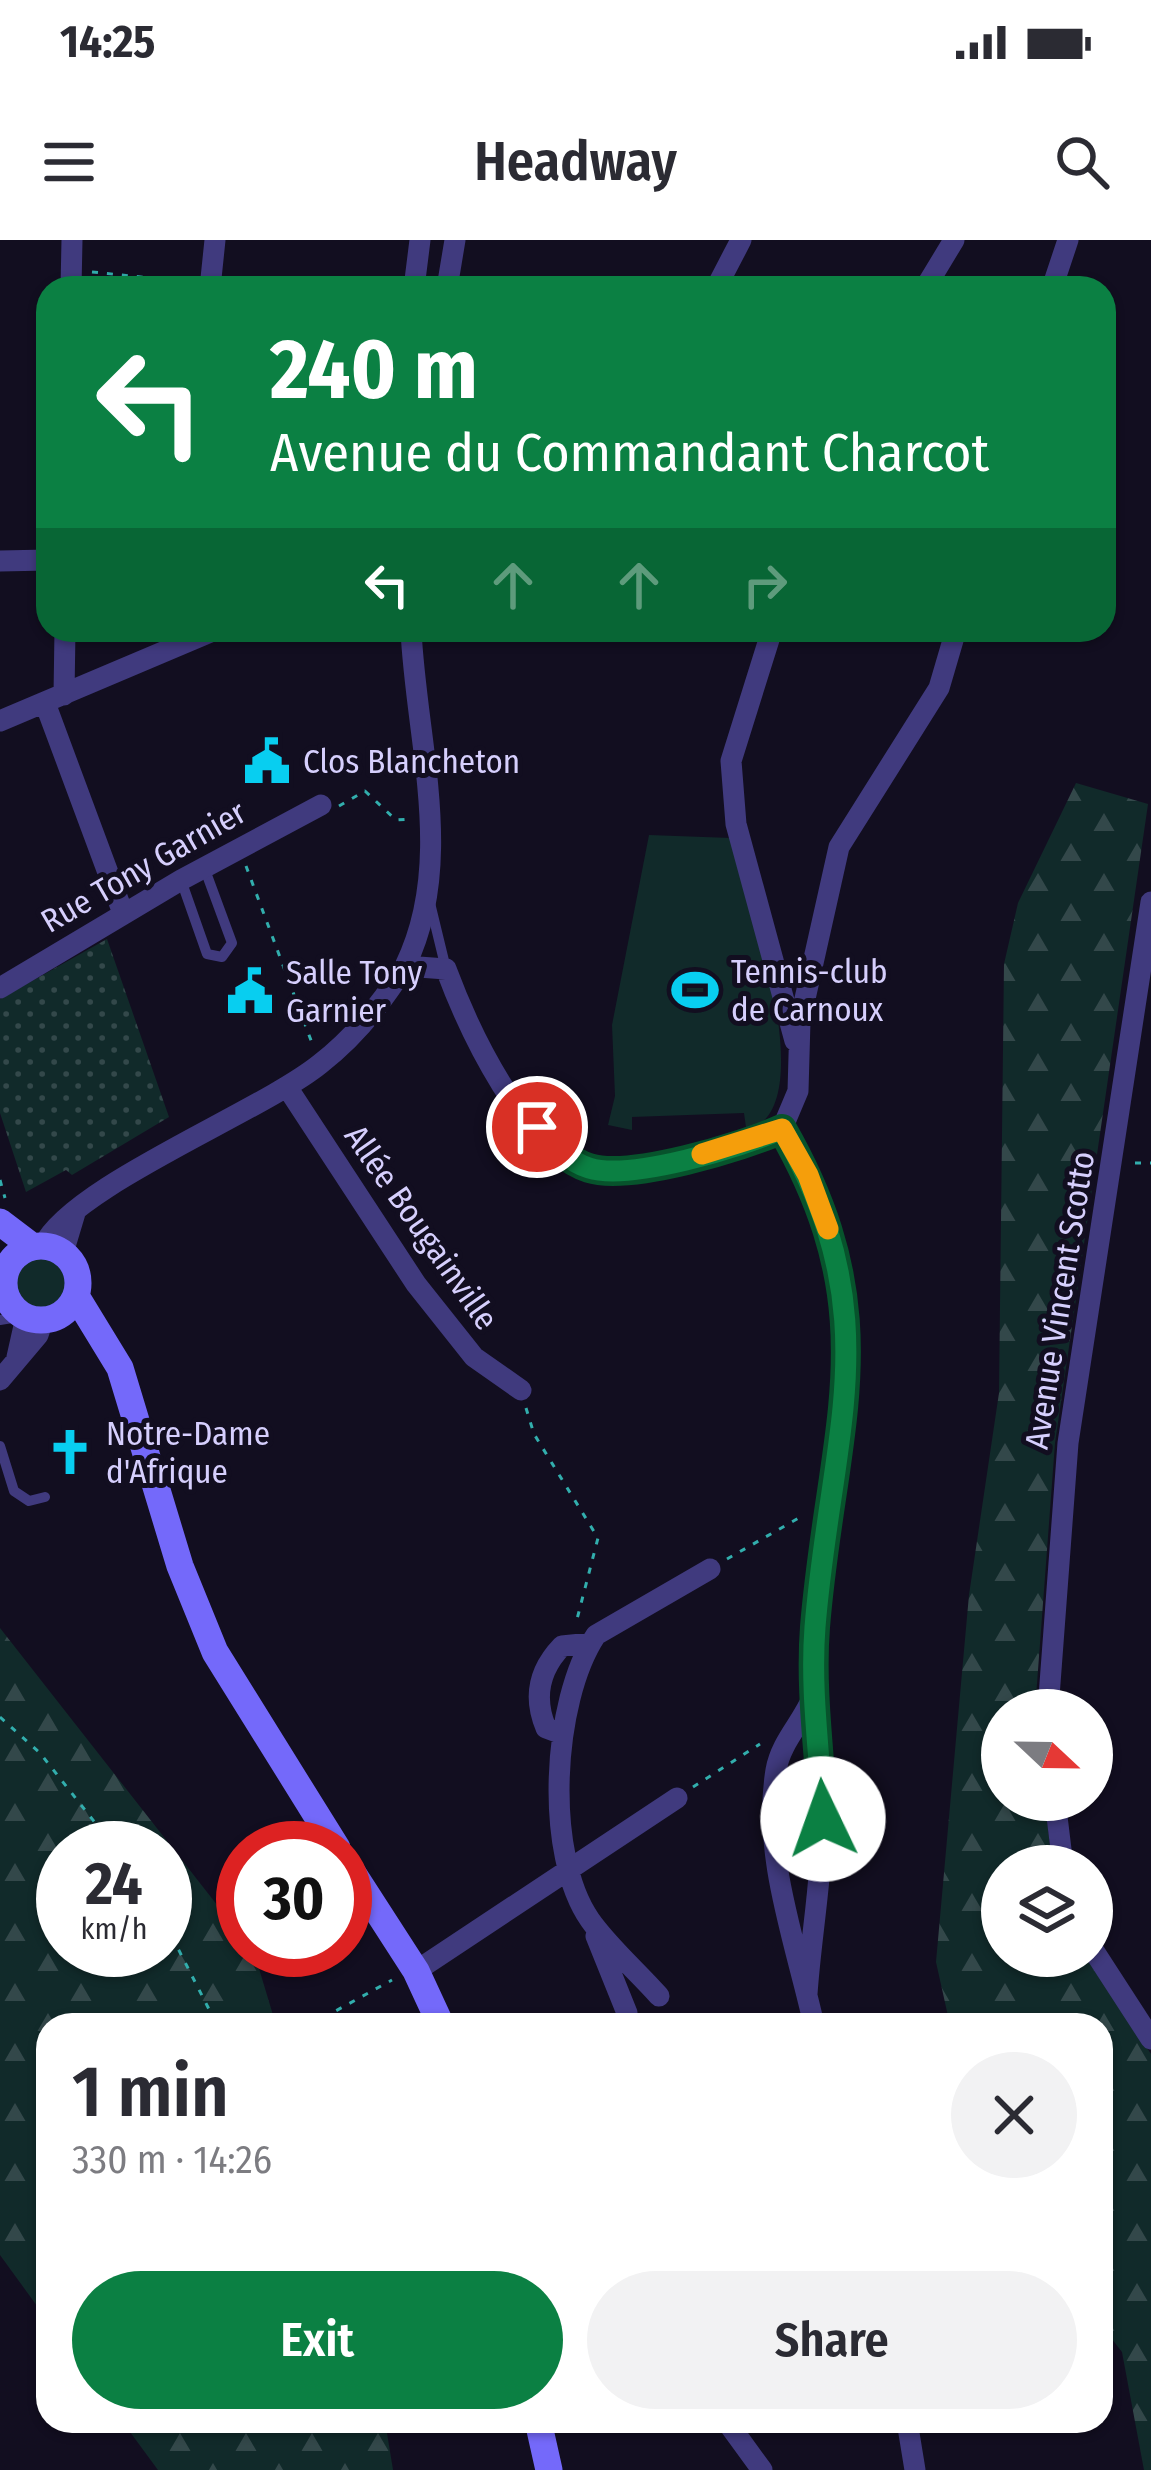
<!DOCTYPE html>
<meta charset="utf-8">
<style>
:root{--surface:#fff;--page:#f2f2f3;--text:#2b2b33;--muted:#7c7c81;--accent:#0b8043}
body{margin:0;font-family:"Fira Sans Condensed",sans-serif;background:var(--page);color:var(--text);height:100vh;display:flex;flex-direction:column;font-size:45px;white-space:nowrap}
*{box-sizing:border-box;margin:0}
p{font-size:39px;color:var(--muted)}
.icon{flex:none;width:66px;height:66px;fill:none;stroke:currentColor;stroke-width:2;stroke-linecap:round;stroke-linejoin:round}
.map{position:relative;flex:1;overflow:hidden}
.sheet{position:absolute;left:36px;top:1773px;width:1077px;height:420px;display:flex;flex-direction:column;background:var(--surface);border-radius:36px;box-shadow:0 3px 9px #0004}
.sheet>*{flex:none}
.guide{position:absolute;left:36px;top:36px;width:1080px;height:366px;border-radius:36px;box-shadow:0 3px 9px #0004;background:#0b8043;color:#fff;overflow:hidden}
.needle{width:78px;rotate:112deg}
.controls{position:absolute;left:981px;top:1449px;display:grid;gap:24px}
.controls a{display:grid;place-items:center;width:132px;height:132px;border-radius:50%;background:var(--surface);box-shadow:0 3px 9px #0004;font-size:60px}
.speed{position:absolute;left:36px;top:1581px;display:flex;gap:24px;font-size:60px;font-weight:700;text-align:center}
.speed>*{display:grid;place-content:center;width:156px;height:156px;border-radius:50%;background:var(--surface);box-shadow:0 3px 9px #0004;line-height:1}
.speed small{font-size:30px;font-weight:400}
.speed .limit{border:18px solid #d22;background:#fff;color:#111}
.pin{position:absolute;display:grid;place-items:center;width:102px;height:102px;color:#fff;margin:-51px;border:6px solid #fff;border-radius:50%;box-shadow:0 3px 12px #0007}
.me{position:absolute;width:132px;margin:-66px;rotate:357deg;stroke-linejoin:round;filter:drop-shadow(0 0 9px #0008)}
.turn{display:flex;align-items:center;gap:42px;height:252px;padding:0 36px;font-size:54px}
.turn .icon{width:156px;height:156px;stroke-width:2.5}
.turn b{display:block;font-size:84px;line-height:102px}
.lanes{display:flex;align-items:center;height:114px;padding:0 36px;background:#0003;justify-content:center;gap:60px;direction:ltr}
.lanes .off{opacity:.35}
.round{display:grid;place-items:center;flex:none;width:126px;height:126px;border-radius:63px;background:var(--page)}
.head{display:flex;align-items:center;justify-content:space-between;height:204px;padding:0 36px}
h1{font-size:72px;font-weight:600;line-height:90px}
.cta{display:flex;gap:24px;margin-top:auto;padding:24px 36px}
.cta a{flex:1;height:138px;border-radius:72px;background:var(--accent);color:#fff;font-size:48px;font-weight:600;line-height:138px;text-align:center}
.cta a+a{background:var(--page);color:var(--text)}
.status{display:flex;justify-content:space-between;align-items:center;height:84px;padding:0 60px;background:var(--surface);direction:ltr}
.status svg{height:33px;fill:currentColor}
header{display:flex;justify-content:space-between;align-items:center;height:156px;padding:0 36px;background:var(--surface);font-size:54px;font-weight:600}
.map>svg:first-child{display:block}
.grass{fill:#112a2a}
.forest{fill:url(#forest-firs);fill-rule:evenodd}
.park{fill:url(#park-dots)}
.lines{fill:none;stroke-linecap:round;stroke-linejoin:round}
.path{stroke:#32aead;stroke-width:3;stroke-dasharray:6 9;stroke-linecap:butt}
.lane{stroke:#403a7e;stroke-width:10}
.street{stroke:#403a7e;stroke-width:21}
.secondary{stroke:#7469fa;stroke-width:27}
.route-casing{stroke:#07532c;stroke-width:30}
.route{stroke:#0b8043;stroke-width:21}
.slow{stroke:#f59e0b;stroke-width:21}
.labels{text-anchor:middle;stroke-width:10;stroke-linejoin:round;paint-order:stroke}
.poi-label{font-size:33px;fill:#d6cffd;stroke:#120e20;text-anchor:start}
.street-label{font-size:33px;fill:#d6cffd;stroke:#120e20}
</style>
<div class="status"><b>14:25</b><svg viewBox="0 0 49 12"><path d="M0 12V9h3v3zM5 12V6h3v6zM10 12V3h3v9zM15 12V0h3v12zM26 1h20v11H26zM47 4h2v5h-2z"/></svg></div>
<header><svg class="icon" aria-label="menu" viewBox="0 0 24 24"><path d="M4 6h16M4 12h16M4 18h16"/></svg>Headway<svg class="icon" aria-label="search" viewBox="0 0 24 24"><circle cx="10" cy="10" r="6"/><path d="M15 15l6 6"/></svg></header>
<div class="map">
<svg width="1151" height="2230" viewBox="0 0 1151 2230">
<defs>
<pattern id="forest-firs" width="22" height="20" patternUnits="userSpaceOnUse" patternTransform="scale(3)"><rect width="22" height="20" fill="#112a2a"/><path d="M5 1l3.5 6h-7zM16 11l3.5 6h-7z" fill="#33484a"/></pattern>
<pattern id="park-dots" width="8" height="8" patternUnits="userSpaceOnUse" patternTransform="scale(3)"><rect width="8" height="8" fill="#112a2a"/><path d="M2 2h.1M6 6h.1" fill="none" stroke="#33484a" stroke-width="1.8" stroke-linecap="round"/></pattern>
</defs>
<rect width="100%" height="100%" fill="#120e20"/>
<path class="grass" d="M649 595 731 598C748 655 817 850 757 886L746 887 744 873 632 877V890L608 885 615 856 612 785Z
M14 1041a28 28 0 1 1 56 0a28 28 0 1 1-56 0Z"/>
<path class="forest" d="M1076 543 1148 564 1055 1203 1035 1470H1002V1560H1045L1052 1626H1002V1716H1086L1151 1814V2230H1144L1122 2112 1101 2085V1785H950L936 1722 969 1355 999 1153 1004 724 1018 663Z
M0 1388 243 1698V1710L254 1712 276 1785H48V2081L0 2015ZM63 1608H165V1710H63Z
M122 2181H385L393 2230H158Z"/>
<path class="park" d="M107 699 169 877 72 935 66 930 26 952 0 873V759Z"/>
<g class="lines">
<path class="path" d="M92 32 190 42
M339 566 365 551 396 580 410 579
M246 626 312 803
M1135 923H1151
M0 940 5 958
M526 1168 534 1194 598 1298 576 1383
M727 1319 804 1275
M0 1477 40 1513 115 1608
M693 1547 760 1504
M165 1683 217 1785
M310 1785 392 1740"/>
<path class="lane" d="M181 640 207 714 222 717 232 703 204 627
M430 663 446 729
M0 1080 24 1076
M0 1206 14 1251 29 1261 45 1257"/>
<path class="street" d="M71 48 72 0
M210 48 215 0
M414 48 420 0
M447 48 455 0
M716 48 741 0
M925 48 954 0
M1052 48 1068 0
M0 321 48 320
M772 390 731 521 736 584 795 801
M64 455 65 390
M45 463 123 673
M0 481 215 390
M405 726C456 622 416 501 411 390
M0 748 181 640 321 565
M287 847 416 1044 474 1117 521 1150
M782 889C898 1090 823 1207 813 1415 811 1471 823 1525 822 1580 822 1639 811 1696 807 1754
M43 1006C72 946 259 873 320 824 355 797 382 763 405 726L446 729C468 788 524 912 591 928 636 939 740 908 782 889L798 851 800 781 839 607 939 448 956 390
M63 1013 75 973
M17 1117 26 1077
M0 1140 38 1095 43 1080
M813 1456C803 1482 781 1501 776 1530 762 1615 796 1703 814 1785
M1048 1470 1068 1203 1151 662
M562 1494 546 1488C533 1457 539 1430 562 1406L591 1403
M1055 1560 1063 1626
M596 1696 627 1773
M1092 1708 1151 1799
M416 1731 677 1558
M659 1756C637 1731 609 1707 590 1680 544 1614 552 1461 596 1395L710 1329
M907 2181 915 2230
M730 2186 762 2230"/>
<path class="secondary" d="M0 982 33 1007
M4 1043a37 37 0 1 1 74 0a37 37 0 1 1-74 0Z
M76 1056 120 1128 180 1326 215 1412 337 1608
M345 1621 416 1731 441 1785
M538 2181 549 2230"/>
</g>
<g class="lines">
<defs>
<path id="route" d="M537 887C552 904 567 921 589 928 630 941 742 907 782 889 891 1079 831 1189 815 1387 810 1451 820 1515 823 1579"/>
</defs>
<use href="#route" class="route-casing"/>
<use href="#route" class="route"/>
<path class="slow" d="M702 914 782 889 808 935 828 989"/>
</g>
<defs>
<symbol id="civic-bare" viewBox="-9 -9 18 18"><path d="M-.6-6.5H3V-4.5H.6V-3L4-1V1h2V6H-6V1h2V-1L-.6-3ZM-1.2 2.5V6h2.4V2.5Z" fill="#08cef0" stroke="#120e20" stroke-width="2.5" paint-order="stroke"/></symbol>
<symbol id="stadium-bare" viewBox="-9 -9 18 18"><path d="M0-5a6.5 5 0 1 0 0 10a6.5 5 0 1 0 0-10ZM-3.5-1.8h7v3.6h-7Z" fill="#08cef0" stroke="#120e20" stroke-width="2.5" paint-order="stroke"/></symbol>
<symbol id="church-bare" viewBox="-9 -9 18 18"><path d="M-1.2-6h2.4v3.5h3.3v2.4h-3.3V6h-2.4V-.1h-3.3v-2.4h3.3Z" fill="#08cef0" stroke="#120e20" stroke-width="2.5" paint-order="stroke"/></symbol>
</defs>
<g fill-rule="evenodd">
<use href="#civic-bare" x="234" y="488" width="66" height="66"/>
<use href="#stadium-bare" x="662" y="717" width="66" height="66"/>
<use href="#civic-bare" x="217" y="718" width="66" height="66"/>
<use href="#church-bare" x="37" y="1179" width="66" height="66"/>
</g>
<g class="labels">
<g class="poi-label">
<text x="303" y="533">Clos Blancheton</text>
<text x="731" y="743">Tennis-club<tspan x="731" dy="38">de Carnoux</tspan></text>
<text x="286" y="744">Salle Tony<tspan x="286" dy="38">Garnier</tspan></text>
<text x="106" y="1205">Notre-Dame<tspan x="106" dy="38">d'Afrique</tspan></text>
</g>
<g class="street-label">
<text transform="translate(143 626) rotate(-30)" y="12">Rue Tony Garnier</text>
<text transform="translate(422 987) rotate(55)" y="12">Allée Bougainville</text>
<text transform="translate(1059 1060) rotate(-81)" y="12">Avenue Vincent Scotto</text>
</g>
</g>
</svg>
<div class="controls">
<a><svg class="needle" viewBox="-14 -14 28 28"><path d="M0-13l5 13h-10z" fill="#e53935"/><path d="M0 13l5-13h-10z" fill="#7c7c81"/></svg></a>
<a><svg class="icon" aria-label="layers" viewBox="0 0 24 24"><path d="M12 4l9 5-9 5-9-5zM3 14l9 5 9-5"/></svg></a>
</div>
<div class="speed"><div>24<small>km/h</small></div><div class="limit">30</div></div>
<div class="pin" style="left:537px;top:887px;background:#d93025"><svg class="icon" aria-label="arrive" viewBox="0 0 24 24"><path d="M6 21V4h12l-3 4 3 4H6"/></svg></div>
<svg class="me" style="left:823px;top:1579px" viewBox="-20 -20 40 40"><circle r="19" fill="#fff"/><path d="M0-13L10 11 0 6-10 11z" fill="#0b8043"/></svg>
<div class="guide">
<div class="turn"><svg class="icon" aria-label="left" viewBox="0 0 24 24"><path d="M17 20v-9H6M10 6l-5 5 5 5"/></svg><div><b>240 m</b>Avenue du Commandant Charcot</div></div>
<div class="lanes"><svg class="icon" aria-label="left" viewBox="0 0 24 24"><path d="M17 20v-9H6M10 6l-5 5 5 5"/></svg><svg class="icon off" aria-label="ahead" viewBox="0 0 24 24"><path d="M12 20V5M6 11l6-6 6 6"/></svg><svg class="icon off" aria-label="ahead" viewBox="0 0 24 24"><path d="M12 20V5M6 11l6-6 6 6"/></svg><svg class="icon off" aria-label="right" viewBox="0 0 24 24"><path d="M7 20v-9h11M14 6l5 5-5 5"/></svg></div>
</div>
<section class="sheet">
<div class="head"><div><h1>1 min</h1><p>330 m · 14:26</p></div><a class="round"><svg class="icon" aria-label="close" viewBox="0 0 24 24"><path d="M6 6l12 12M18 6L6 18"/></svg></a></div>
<div class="cta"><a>Exit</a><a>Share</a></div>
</section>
</div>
